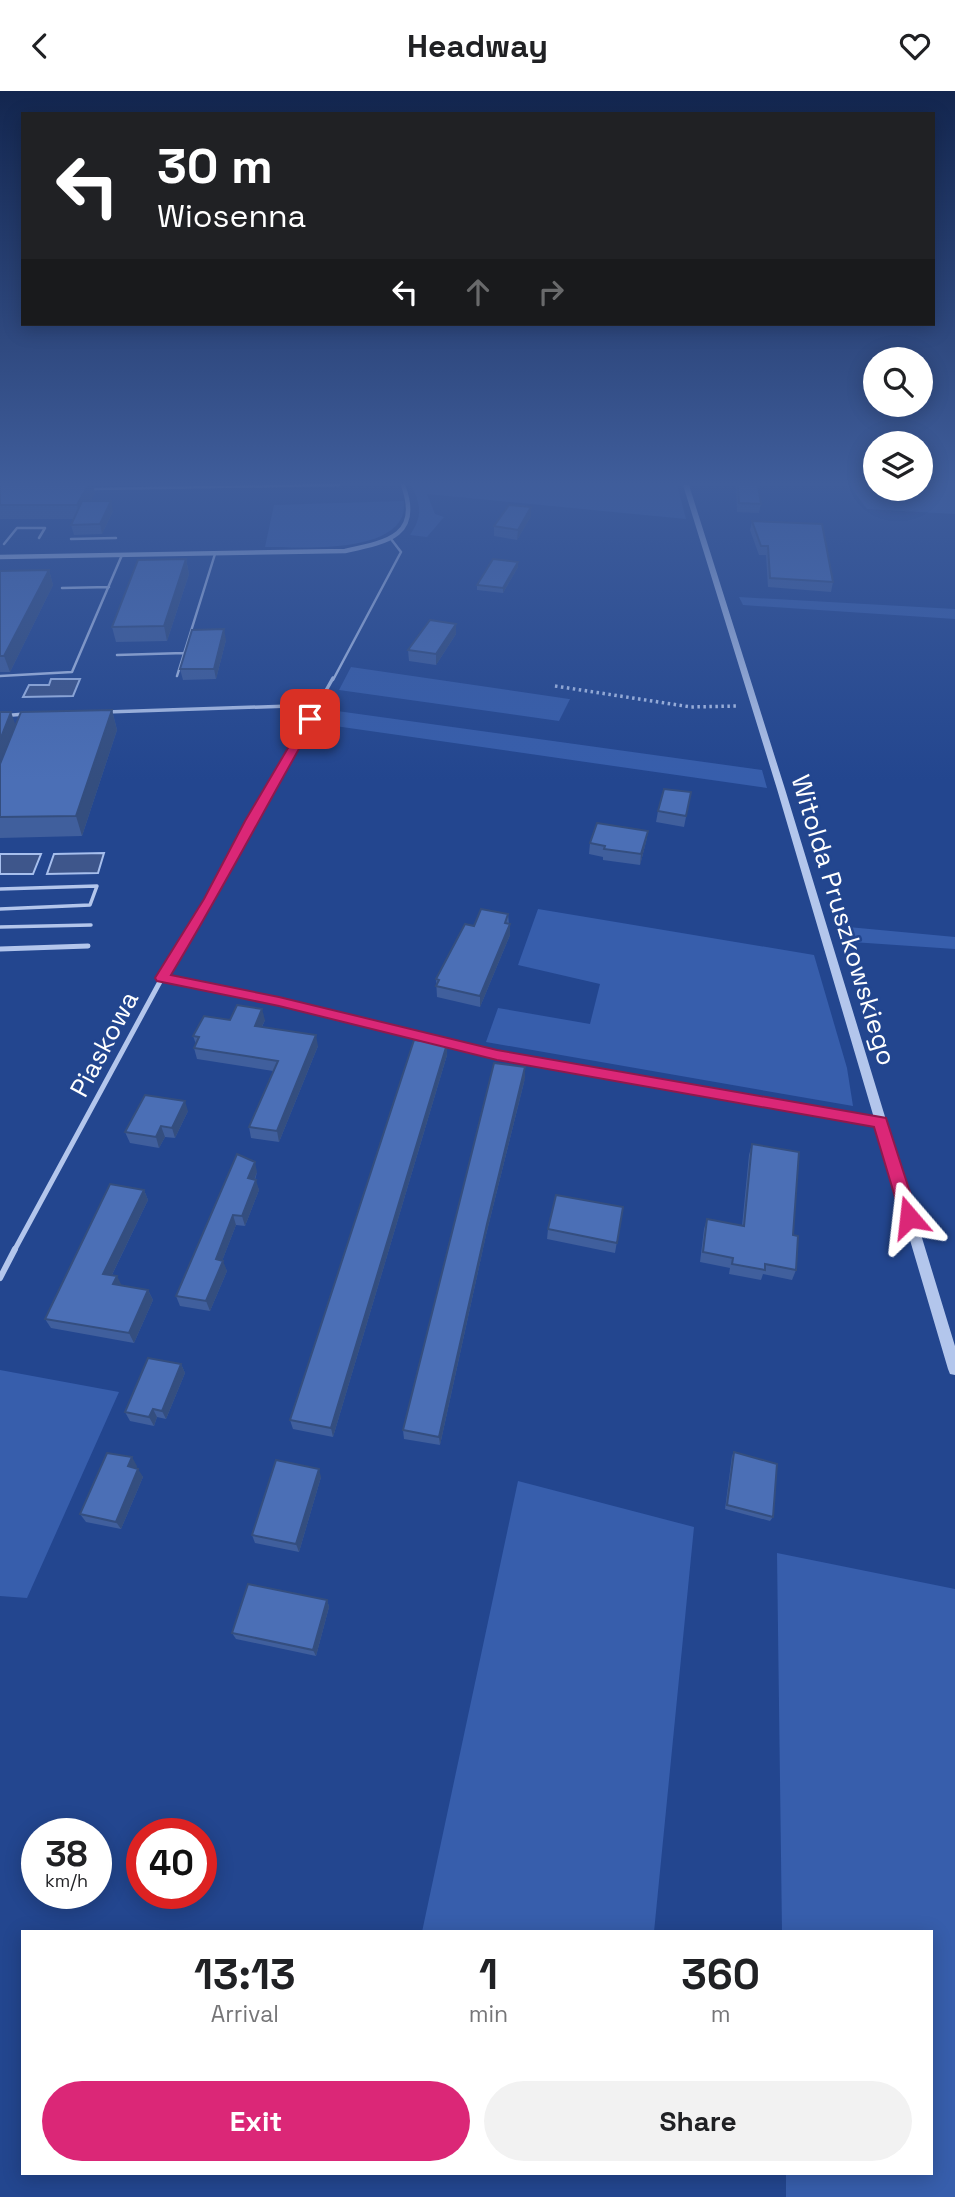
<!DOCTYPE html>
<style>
:root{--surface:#fff;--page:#f2f2f2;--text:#202124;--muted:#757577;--accent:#db2777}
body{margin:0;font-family:"Space Grotesk",sans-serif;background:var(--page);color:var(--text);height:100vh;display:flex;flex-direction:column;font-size:26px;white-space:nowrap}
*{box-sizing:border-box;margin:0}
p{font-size:23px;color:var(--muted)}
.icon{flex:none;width:38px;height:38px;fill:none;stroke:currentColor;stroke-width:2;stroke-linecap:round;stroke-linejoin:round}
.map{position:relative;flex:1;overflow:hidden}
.details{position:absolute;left:21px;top:1839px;width:912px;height:245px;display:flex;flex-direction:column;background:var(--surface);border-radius:0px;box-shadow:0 4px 18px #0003}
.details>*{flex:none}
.hud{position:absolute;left:21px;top:21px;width:914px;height:214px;border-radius:0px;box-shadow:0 4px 18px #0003;background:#202124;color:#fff;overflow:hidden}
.controls{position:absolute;left:863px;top:256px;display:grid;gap:14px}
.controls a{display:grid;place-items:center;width:70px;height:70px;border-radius:50%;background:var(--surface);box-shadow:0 4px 18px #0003;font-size:35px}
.speed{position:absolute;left:21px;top:1727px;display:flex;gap:14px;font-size:35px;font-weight:700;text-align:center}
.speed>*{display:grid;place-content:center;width:91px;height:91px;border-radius:50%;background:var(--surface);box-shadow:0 4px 18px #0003;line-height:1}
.speed small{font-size:18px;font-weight:400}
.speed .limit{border:10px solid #d22;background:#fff;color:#111}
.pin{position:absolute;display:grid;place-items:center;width:60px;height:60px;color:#fff;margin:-30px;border-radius:14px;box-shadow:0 4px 10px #0006}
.me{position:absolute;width:77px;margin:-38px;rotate:343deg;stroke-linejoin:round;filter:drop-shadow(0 0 5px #0008)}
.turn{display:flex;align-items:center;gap:24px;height:147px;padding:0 21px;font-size:32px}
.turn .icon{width:91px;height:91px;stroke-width:2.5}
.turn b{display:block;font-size:49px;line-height:60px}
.lanes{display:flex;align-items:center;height:66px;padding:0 21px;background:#0003;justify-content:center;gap:35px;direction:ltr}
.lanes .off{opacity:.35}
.eta{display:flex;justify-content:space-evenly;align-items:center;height:119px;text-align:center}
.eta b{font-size:42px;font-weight:700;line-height:49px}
.primary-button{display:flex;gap:14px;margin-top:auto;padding:14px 21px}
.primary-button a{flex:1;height:80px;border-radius:42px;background:var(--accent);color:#fff;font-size:28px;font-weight:700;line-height:80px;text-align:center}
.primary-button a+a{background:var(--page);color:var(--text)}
header{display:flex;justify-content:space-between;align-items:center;height:91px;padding:0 21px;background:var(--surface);font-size:32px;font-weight:700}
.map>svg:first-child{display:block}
.green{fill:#375eac}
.water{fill:#3e568b;stroke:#a7bfed;stroke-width:2}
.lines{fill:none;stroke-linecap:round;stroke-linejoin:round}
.path{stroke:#b3c6ec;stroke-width:3.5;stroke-dasharray:2.5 3.5;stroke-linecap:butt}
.service-far3{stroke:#b3c6ec;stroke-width:2.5}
.service-far2{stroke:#b3c6ec;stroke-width:3.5}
.service-far1{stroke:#b3c6ec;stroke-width:5}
.service{stroke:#b3c6ec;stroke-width:6}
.minor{stroke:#b3c6ec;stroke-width:4.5}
.tertiary{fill:#b3c6ec;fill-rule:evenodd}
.wall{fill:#405f9d}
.shaded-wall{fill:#344e7f}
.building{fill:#4b6fb6;stroke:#344e7f;stroke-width:2}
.route{fill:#db2777;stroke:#8e194d;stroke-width:2}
.labels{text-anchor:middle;stroke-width:5;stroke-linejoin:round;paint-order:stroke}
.street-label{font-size:26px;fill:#fff;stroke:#23468f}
</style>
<header><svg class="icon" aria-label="back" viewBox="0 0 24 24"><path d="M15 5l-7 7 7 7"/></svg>Headway<svg class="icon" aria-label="heart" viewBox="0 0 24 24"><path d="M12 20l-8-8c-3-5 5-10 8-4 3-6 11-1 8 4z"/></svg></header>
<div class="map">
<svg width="955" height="2106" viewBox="0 0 955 2106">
<rect width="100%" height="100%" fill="#23468f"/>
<path class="green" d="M411 394H677L686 428 427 403 435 423 444 426 427 446 410 444C423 425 421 413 411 394Z
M849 394H875V397L955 394V423L867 418Z
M404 410C404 414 404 422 402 426 385 463 299 456 265 456L274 414Z
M739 506 955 518V528L743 514Z
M351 576 569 608H570L559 630 339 599Z
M330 619 762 679 767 697 321 633Z
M538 818 814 864 847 977 853 1015 486 951 498 917 590 933 600 893 518 874Z
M848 836 955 846V858L852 851Z
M0 1279 119 1301 27 1507 0 1505Z
M518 1390 694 1436 654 1841H422Z
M777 1462 955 1498V2106H786V2083L931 2082V1841H782Z"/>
<path class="water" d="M51 588H80L73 605 23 606 29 594H49Z
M104 762 98 782 47 783 54 763Z
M0 763H41L33 783H0Z"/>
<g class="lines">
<path class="path" d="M555 595 691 616 738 615"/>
<path class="service-far3" d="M95 398 339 394
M71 448 116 447
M4 453 17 437H45L39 447
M62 497 109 496
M117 564 184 562
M0 585 72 581 122 464
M177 585 215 463
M333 589 401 461 391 448"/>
<path class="service-far2" d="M106 621 319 614
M0 625 25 623
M0 798 97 795 90 814 0 818
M0 836 91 834
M192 839 333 587"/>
<path class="service-far1" d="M0 858 88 855
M162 887 279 911 497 964 879 1031
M14 1160 162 887 193 837"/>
<path class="service" d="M0 1187 15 1158"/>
<path class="minor" d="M0 466 345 460C387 451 422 445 403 394"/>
<path class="tertiary" d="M683 394H689L785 698 955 1255V1284L950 1283 948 1278 777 698Z"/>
</g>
<path class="wall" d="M0 394H93L95 402 90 410 113 420 102 443 74 444 71 434 74 428H0Z
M736 394H758L761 413 759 422 737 421Z
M531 425 517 449 494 445V435Z
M752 430 833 491 831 501 768 496 766 464H759L750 439Z
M186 468 189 483 167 550 116 551 112 536Z
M518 471V476L503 502 477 499V494Z
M49 479 53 494 10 581H0V480Z
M456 533V543L436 574 409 570 408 559Z
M226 549 216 588 183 589 180 578Z
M112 619 117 639 82 745 0 747V621L16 634Z
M691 701 684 736 656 731 658 720Z
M648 740 646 751 640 774 603 769V766L589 763 590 752Z
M508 823 510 844 480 916 437 906 436 888 474 835Z
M230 929H265L262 936 318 955 279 1051 251 1047 249 1036 273 980 197 968 194 957 196 953 193 945Z
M447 953V964L333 1346 293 1338 290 1329Z
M525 987 486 1144 440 1354 404 1348 403 1339Z
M188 1020 175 1047 165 1046 159 1057 130 1052 125 1041Z
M752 1053 793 1144 796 1179 792 1189 763 1183 761 1189 729 1183 730 1177 700 1171 704 1138 707 1128 742 1135 749 1064Z
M257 1081 255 1089 259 1099 245 1135 236 1134 222 1170 227 1180 210 1220 180 1215 176 1205Z
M144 1099 148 1109 112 1184 121 1194 148 1199 153 1209 134 1252 51 1237 45 1228Z
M623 1116 615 1162 547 1148 548 1138Z
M181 1273 185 1282 166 1328 157 1326 154 1335 130 1330 125 1321Z
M734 1361 773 1426 770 1430 725 1418 732 1365Z
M137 1375 136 1377 143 1386 121 1438 86 1431 80 1423Z
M321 1386 299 1461 255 1452 252 1444Z
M327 1509 329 1516 316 1565 236 1548 232 1542Z"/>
<path class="shaded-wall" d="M88 394H93L95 402 81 428 77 414Z
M111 410 113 420 102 443 100 433Z
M531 416V425L517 449 518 439Z
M186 468 189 483 167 550 164 535Z
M518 471V476L503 502V497Z
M49 479 53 494 10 581 4 565Z
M456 533V543L436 574V563Z
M224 538 226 549 216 588 214 578Z
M112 619 117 639 82 745 76 725Z
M11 621 18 641 0 688V649Z
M648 740 646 751 640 774 641 763Z
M510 833V844L480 916V905Z
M262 918 265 929 257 946 255 935Z
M316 944 318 955 279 1051 277 1040Z
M447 953V964L333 1346 331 1337Z
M525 976V987L486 1144 440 1354 439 1346 487 1133Z
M185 1010 188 1020 175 1047 172 1037Z
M161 1035 165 1046 159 1057 156 1046Z
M255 1071 257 1081 251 1098 248 1087Z
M256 1089 259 1099 245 1135 242 1125Z
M144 1099 148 1109 108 1192 103 1183Z
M233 1124 236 1134 219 1178 216 1168Z
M223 1170 227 1180 210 1220 206 1210Z
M117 1185 122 1195 113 1193Z
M148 1199 153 1209 134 1252 129 1242Z
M181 1273 185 1282 166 1328 162 1320Z
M153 1318 157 1326 154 1335 149 1326Z
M132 1366 137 1375 133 1384 128 1375Z
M138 1378 143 1386 121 1438 116 1431Z
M319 1378 321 1386 299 1461 296 1453Z
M327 1509 329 1516 316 1565 313 1559Z"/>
<path class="building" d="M0 394H88L77 414H0Z
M738 394H758L761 413 739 412Z
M82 410H111L100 433 71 434Z
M509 414 531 416 518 439 494 435Z
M752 430 822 433 833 491 770 487 768 455H761Z
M186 468 164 535 112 536 138 469Z
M493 468 518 471 503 497 477 494Z
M49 479 4 565H0V480Z
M430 529 456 533 436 563 408 559Z
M224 538 214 578H180L192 539Z
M112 619 76 725 0 726V673L21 621Z
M0 621H11L0 649Z
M664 698 691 701 686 725 658 720Z
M597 732 648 740 641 763 604 758 605 755 590 752Z
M481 818 508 823 505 832 510 833 480 905 436 895 439 889 436 888 465 833 474 835Z
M237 914 262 918 255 935 316 944 277 1040 249 1036 278 970 194 957 199 946 193 945 204 925 230 929Z
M414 949 447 953 331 1337 290 1329Z
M494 972 525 976 487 1133 439 1346 403 1339Z
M145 1004 185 1010 172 1037 161 1035 156 1046 125 1041Z
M752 1053 799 1061 793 1144 798 1145 796 1179 765 1173V1179L732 1173 733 1167 703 1161 707 1128 744 1135Z
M237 1063 255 1071 248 1087 256 1089 242 1125 233 1124 216 1168 223 1170 206 1210 176 1205Z
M110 1093 144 1099 103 1183 117 1185 113 1193 148 1199 129 1242 45 1228Z
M556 1104 623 1116 617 1152 548 1138Z
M148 1267 181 1273 162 1320 153 1318 149 1326 125 1321Z
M734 1361 777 1373 773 1426 727 1414Z
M107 1362 132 1366 128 1375 138 1378 116 1431 80 1423Z
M276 1369 319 1378 296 1453 252 1444Z
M248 1493 327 1509 313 1559 232 1542Z"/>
<linearGradient id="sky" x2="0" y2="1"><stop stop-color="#13264f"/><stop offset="0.57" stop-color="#3f5d9b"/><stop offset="1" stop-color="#3f5d9b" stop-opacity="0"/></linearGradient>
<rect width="955" height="689" fill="url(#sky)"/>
<path class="route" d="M310 625 316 628C267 713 222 800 171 884L279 906 497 959 886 1027 918 1126 915 1131H903L901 1126 874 1036 497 969 279 915 157 890 155 887 204 808 245 730 305 628Z"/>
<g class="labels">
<g class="street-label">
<text transform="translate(844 829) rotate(73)" y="9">Witolda Pruszkowskiego</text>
<text transform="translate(104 953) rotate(-62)" y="9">Piaskowa</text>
</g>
</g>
</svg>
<div class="controls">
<a><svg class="icon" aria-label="search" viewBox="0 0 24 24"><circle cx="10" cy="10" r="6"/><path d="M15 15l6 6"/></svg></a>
<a><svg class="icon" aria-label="layers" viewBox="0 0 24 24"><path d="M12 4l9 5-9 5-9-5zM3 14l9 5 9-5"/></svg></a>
</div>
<div class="speed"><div>38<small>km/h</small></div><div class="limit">40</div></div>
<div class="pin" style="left:310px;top:628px;background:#d93025"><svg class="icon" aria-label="arrive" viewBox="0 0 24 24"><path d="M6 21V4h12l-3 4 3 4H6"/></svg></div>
<svg class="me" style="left:909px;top:1126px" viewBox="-20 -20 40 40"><path d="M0-17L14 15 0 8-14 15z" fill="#db2777" stroke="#fff" stroke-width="4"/></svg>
<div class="hud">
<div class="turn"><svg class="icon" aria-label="left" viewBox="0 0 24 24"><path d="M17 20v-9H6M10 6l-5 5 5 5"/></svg><div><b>30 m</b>Wiosenna</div></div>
<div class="lanes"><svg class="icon" aria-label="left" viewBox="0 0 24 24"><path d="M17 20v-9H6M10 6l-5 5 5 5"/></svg><svg class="icon off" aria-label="ahead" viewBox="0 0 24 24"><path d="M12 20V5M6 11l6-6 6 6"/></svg><svg class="icon off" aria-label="right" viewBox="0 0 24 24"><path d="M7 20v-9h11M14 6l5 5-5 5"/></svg></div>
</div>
<section class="details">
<div class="eta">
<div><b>13:13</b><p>Arrival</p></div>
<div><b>1</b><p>min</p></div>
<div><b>360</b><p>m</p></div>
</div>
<div class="primary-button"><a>Exit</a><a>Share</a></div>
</section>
</div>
